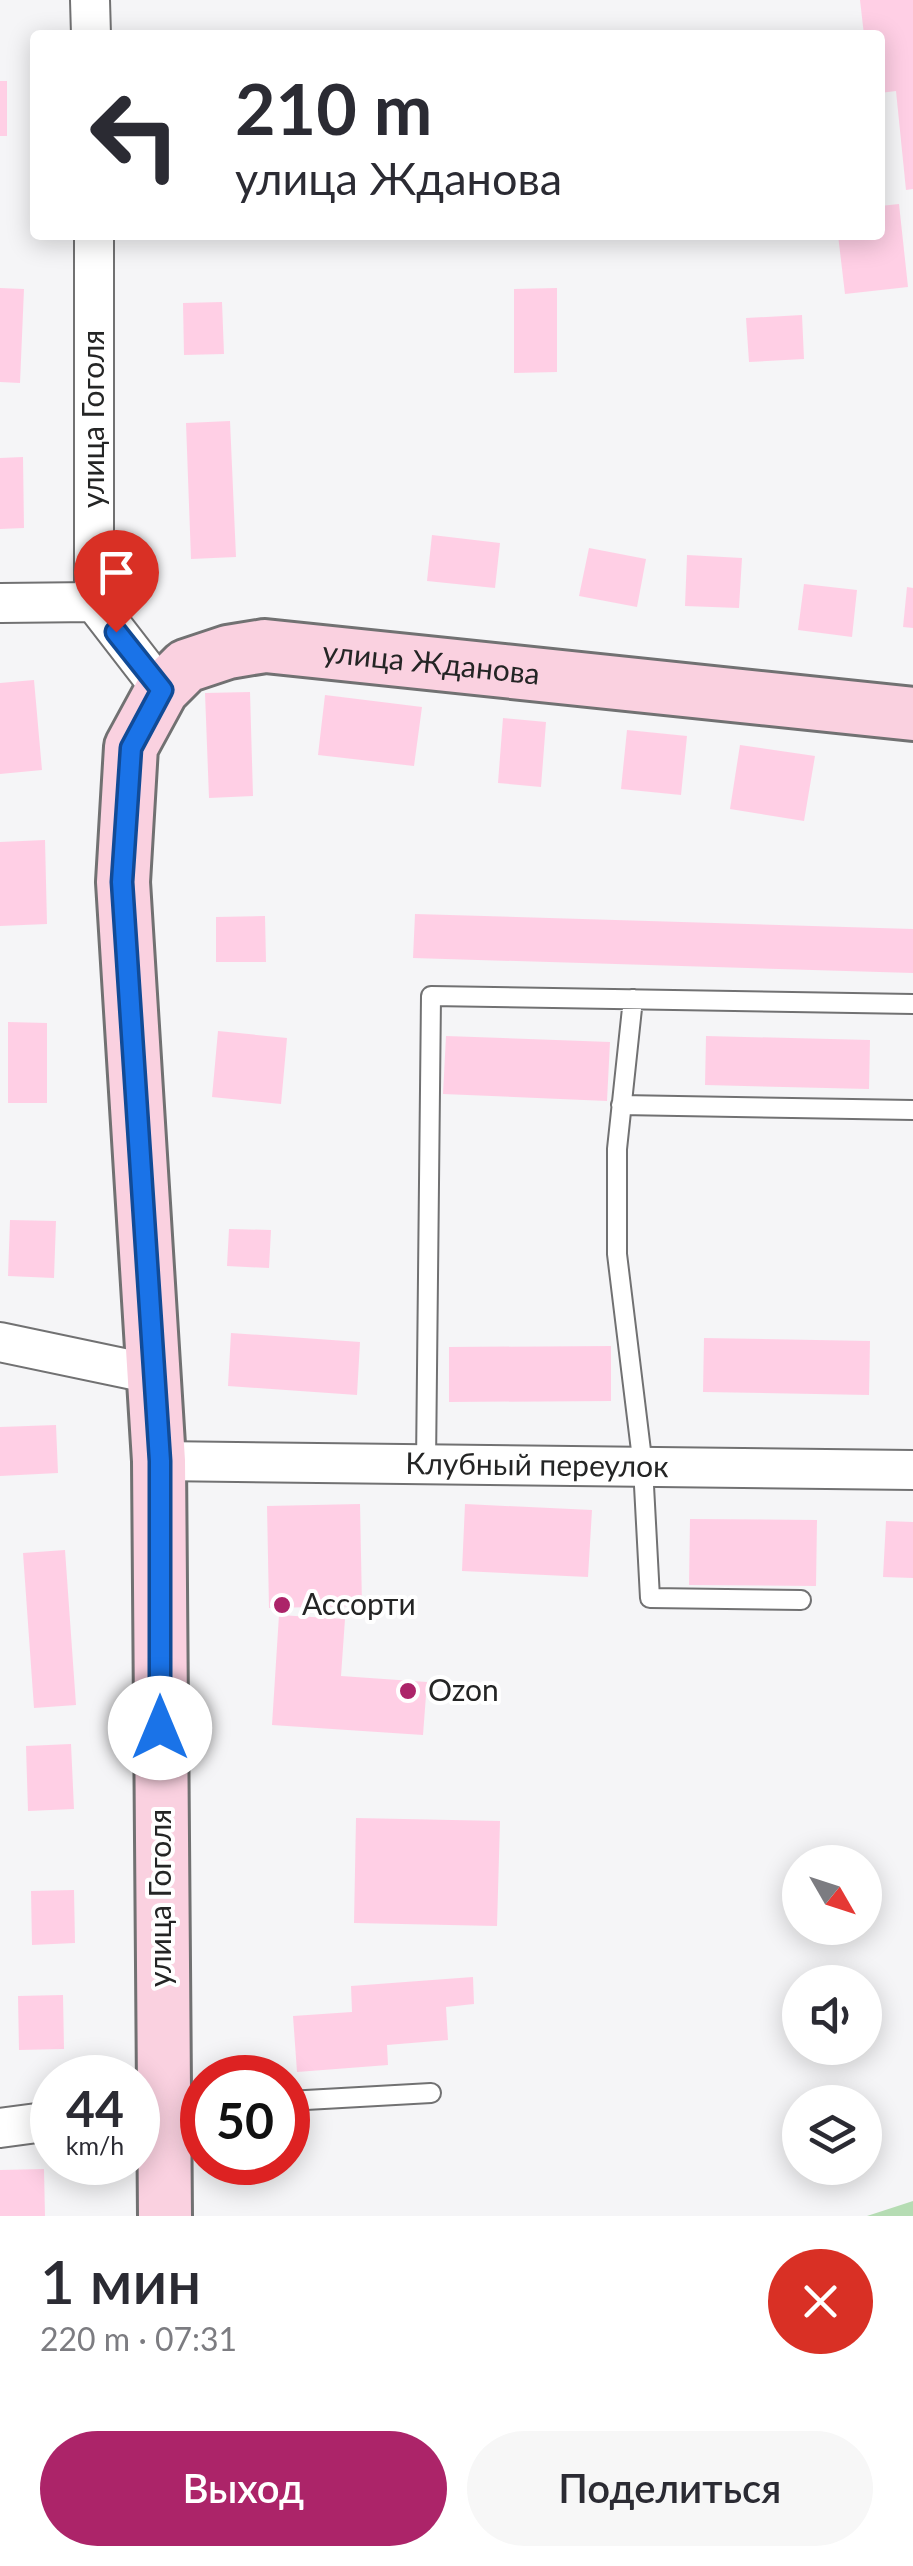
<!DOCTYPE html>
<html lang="ru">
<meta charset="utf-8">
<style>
:root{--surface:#fff;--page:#f7f7f7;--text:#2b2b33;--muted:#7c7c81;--accent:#ac2469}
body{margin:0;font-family:Lato,sans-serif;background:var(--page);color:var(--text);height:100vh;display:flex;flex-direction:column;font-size:38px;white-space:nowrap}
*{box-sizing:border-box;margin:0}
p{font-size:32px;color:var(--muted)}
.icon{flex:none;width:55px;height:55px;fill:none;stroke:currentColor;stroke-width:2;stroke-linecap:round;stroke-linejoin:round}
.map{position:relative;height:2216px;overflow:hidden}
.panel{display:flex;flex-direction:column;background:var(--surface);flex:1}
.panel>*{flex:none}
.banner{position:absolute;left:30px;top:30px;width:855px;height:210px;border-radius:10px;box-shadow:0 5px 25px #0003;background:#fff;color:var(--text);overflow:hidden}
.needle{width:65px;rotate:129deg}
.tools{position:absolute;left:782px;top:1845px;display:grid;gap:20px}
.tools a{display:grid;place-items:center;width:100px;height:100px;border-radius:50%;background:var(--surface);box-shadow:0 5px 25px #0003;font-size:50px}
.speed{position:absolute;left:30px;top:2055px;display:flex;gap:20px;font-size:50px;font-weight:700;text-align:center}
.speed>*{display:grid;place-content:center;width:130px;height:130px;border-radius:50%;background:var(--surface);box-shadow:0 5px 25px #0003;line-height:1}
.speed small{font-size:25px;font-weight:400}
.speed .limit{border:15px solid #d22;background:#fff;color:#111}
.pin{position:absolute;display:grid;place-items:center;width:85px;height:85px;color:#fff;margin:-102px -42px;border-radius:50% 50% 50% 0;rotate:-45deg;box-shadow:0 0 10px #0007}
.pin .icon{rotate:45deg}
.me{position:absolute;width:110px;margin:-55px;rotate:0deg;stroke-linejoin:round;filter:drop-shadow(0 0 8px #0008)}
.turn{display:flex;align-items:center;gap:35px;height:210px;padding:0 40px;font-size:45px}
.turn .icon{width:130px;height:130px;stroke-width:2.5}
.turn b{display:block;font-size:70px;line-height:85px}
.round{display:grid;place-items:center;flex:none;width:105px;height:105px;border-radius:52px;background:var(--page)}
.overview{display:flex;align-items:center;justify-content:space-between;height:170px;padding:0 40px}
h1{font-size:60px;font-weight:600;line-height:75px}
.cta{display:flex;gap:20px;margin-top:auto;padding:20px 40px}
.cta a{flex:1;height:115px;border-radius:60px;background:var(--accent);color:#fff;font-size:40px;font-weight:600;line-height:115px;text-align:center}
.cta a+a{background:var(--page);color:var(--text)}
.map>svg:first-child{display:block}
.green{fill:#b5dcb3}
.building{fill:#ffcfe5}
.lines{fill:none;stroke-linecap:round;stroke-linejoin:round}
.lane-casing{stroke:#717172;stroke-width:22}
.street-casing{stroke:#717172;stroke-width:42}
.secondary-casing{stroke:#717172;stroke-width:58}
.lane{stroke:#fff;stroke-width:18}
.street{stroke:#fff;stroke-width:38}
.secondary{stroke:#fad1e0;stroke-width:52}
.route-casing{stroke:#114b97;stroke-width:25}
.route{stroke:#1a73e8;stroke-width:18}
.poi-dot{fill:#ac2469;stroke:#fff;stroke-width:4}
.labels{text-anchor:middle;stroke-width:8;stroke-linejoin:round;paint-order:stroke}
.street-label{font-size:30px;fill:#242525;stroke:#fff}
.poi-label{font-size:30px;fill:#242525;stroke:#fff;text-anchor:start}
</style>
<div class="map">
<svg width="913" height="2216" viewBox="0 0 913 2216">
<rect width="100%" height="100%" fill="#f5f5f7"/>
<path class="green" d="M913 2201V2216H867Z"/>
<path class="building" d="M860 0H913V189L906 190 896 91 880 93V35H864Z
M0 81H7V136H0Z
M899 204 908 287 845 294 838 235H880V206Z
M0 288 24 289 20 383 0 382Z
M557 288V372L514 373V289Z
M222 302 224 354 184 355 183 303Z
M802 315 804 359 749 362 746 318Z
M230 421 236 557 191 559 186 423Z
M23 457 24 528 0 529V458Z
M432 535 500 543 495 588 427 581Z
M589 548 646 559 637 607 579 596Z
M687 555 742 558 739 608 685 606Z
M804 584 857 590 852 637 798 630Z
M907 587 913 588V628L903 627Z
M34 680 42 770 0 774V683Z
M250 692 253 796 209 798 205 693Z
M325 695 422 707 414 766 318 755Z
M503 718 546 722 541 787 498 783Z
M627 730 687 736 681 795 621 789Z
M740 745 815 756 804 821 730 809Z
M45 840 47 924 0 926V842Z
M415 914 913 929V973L413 958Z
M265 916 266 962H216V917Z
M8 1022 47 1023V1103H8Z
M218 1031 287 1038 281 1104 212 1097Z
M446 1036 610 1042 607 1101 443 1094Z
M706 1036 870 1040 869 1089 705 1085Z
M10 1220 56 1221 54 1278 8 1276Z
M229 1229 271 1230 269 1268 227 1266Z
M231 1333 360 1342 357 1395 228 1386Z
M704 1338 870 1341 869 1395 703 1392Z
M611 1346V1401L449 1402V1347Z
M56 1425 58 1473 0 1476V1427Z
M360 1504 362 1606 269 1608 267 1506Z
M465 1504 592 1510 588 1577 462 1571Z
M690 1519 817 1520 816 1586 689 1585Z
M886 1521 913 1522V1578L883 1577Z
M65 1550 76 1705 34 1708 23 1553Z
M279 1615 345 1619 341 1676 427 1682 423 1735 272 1725Z
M71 1744 74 1809 28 1811 26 1746Z
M356 1818 500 1821 497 1926 354 1923Z
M74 1890 75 1943 32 1945 31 1891Z
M473 1977 474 2004 446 2007 448 2040 387 2045 388 2065 297 2072 293 2016 352 2012 351 1986Z
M63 1995 64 2049 19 2050 18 1996Z
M44 2169 45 2216H0V2170Z"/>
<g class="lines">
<defs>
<path id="lane" d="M633 999 617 1149V1254L643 1467 650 1598 801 1600
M621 1105 913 1110
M426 1464 431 996 913 1004
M288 2101 431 2093
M167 2108 202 2106"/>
<g id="street">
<path d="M90 0 91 35"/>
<path d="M94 235V602"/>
<path d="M0 603 94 602 162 690"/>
<path d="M0 1342 152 1374"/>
<path id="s1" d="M159 1461 913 1470"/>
<path d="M0 2128 52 2121"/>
</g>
<g id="secondary">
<path id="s2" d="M165 2216 159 1461 123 882 131 747 162 690 186 666 228 652 265 646 913 714"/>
</g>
</defs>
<use href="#lane" class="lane-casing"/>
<use href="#street" class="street-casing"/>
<use href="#secondary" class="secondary-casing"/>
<use href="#lane" class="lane"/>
<use href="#street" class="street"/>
<use href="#secondary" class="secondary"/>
</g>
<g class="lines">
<defs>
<path id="route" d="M116 632 162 690 131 748 122 882 160 1461V1728"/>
</defs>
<use href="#route" class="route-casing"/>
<use href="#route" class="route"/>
</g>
<g class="poi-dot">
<circle cx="282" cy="1605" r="10"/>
<circle cx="408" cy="1691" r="10"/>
</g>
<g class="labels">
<g class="street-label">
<text transform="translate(94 419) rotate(-90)" y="10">улица Гоголя</text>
<text dy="10" stroke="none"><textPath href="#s2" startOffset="1818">улица Жданова</textPath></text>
<text dy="10" stroke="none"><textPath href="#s1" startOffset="378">Клубный переулок</textPath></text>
<text transform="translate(161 1898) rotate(-90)" y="10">улица Гоголя</text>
</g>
<g class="poi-label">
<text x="302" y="1615">Ассорти</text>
<text x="428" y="1701">Ozon</text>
</g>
</g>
</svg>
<div class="tools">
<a><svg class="needle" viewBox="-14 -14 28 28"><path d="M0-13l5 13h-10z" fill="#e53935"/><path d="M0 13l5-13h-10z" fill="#7c7c81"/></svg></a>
<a><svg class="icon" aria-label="sound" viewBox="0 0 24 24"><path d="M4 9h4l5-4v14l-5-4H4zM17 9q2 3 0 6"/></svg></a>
<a><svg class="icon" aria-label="layers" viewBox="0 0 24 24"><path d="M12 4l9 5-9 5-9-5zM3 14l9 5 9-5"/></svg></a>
</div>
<div class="speed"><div>44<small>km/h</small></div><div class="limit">50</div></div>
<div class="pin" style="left:116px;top:632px;background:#d93025"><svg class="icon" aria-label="arrive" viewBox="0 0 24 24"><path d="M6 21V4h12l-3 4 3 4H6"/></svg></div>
<svg class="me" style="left:160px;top:1728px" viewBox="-20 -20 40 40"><circle r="19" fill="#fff"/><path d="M0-13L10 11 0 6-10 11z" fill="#1a73e8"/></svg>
<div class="banner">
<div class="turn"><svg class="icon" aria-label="left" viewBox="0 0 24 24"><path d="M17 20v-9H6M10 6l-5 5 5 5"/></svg><div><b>210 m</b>улица Жданова</div></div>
</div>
</div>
<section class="panel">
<div class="overview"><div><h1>1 мин</h1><p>220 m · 07:31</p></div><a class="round" style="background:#d93025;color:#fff"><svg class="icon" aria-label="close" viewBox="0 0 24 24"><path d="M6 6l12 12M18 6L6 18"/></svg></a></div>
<div class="cta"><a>Выход</a><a>Поделиться</a></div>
</section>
